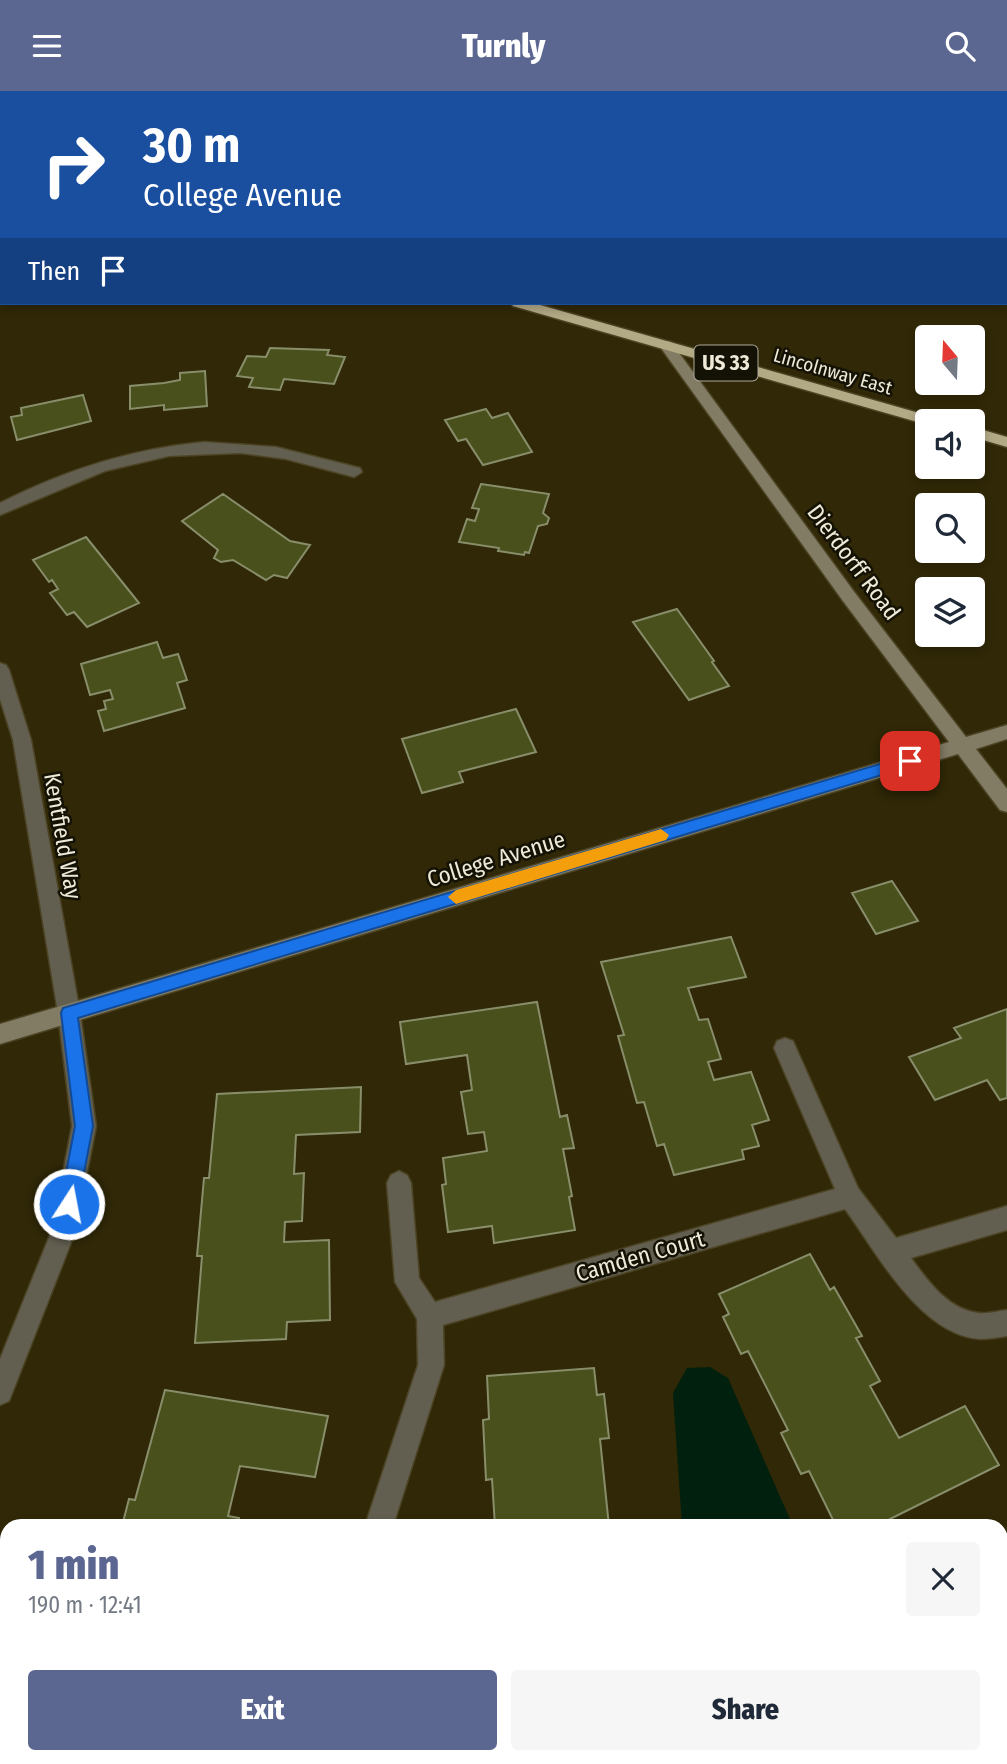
<!DOCTYPE html>
<meta charset="utf-8">
<style>
:root{--surface:#fff;--page:#f6f6f7;--text:#1f2937;--muted:#747a83;--accent:#5b6790}
body{margin:0;font-family:"Fira Sans Condensed",sans-serif;background:var(--page);color:var(--text);height:100vh;display:flex;flex-direction:column;font-size:26px;white-space:nowrap}
*{box-sizing:border-box;margin:0}
p{font-size:23px;color:var(--muted)}
.icon{flex:none;width:38px;height:38px;fill:none;stroke:currentColor;stroke-width:2;stroke-linecap:round;stroke-linejoin:round}
.map{position:relative;flex:1;overflow:hidden}
.sheet{position:absolute;left:0px;top:1428px;width:1008px;height:245px;display:flex;flex-direction:column;background:var(--surface);border-radius:21px 21px 0 0;box-shadow:0 4px 10px #0003}
.sheet>*{flex:none}
.hud{position:absolute;left:0px;top:0px;width:1008px;height:214px;box-shadow:0 4px 10px #0003;background:#1a4fa0;color:#fff;overflow:hidden}
.needle{width:46px;rotate:341deg}
.buttons{position:absolute;left:915px;top:234px;display:grid;gap:14px}
.buttons a{display:grid;place-items:center;width:70px;height:70px;border-radius:7px;background:var(--surface);box-shadow:0 4px 10px #0003;font-size:35px}
.pin{position:absolute;display:grid;place-items:center;width:60px;height:60px;color:#fff;margin:-30px;border-radius:14px;box-shadow:0 4px 10px #0006}
.me{position:absolute;width:77px;margin:-38px;rotate:11deg;stroke-linejoin:round;filter:drop-shadow(0 0 5px #0008)}
.turn{display:flex;align-items:center;gap:24px;height:147px;padding:0 28px;font-size:32px}
.turn .icon{width:91px;height:91px;stroke-width:2.5}
.turn b{display:block;font-size:49px;line-height:60px}
.then{display:flex;align-items:center;height:66px;padding:0 28px;background:#0003;gap:14px;font-size:26px}
.round{display:grid;place-items:center;flex:none;width:74px;height:74px;border-radius:7px;background:var(--page)}
.head{display:flex;align-items:center;justify-content:space-between;height:119px;padding:0 28px}
h1{font-size:42px;font-weight:800;line-height:52px;color:var(--accent)}
.primary-button{display:flex;gap:14px;margin-top:auto;padding:14px 28px}
.primary-button a{flex:1;height:80px;border-radius:7px;background:var(--accent);color:#fff;font-size:28px;font-weight:800;line-height:80px;text-align:center}
.primary-button a+a{background:var(--page);color:var(--text)}
header{display:flex;justify-content:space-between;align-items:center;height:91px;padding:0 28px;background:var(--accent);color:#fff;font-size:32px;font-weight:800}
.map>svg:first-child{display:block}
.water{fill:#01200e}
.building{fill:#4a501b;stroke:#888e6b;stroke-width:2}
.lines{fill:none;stroke-linecap:round;stroke-linejoin:round}
.street-casing{stroke:#4b4323;stroke-width:3}
.secondary-casing{stroke:#4b4323;stroke-width:3}
.highway-casing{stroke:#4b4323;stroke-width:3}
.street{fill:#625e50;fill-rule:evenodd}
.secondary{fill:#827c65;fill-rule:evenodd}
.highway{fill:#b2a985;fill-rule:evenodd}
.route{fill:#1a73e8;stroke:#114b97;stroke-width:2}
.slow{fill:#f59e0b}
.labels{text-anchor:middle;stroke-width:5;stroke-linejoin:round;paint-order:stroke}
.far-street-label{font-size:19px;fill:#efead8;stroke:#141105}
.shield{fill:#141105;stroke:#ada999;stroke-width:2}
.shield-label{font-size:21px;font-weight:bold;fill:#efead8}
.street-label{font-size:23px;fill:#efead8;stroke:#141105}
</style>
<header><svg class="icon" aria-label="menu" viewBox="0 0 24 24"><path d="M4 6h16M4 12h16M4 18h16"/></svg>Turnly<svg class="icon" aria-label="search" viewBox="0 0 24 24"><circle cx="10" cy="10" r="6"/><path d="M15 15l6 6"/></svg></header>
<div class="map">
<svg width="1007" height="1673" viewBox="0 0 1007 1673">
<rect width="100%" height="100%" fill="#302806"/>
<path class="water" d="M710 1276 728 1287 793 1435H682L673 1302 687 1277Z
M1001 1509H1007V1673H447L449 1666H1001Z"/>
<path class="building" d="M270 257 329 259 327 264 345 266 334 293 284 288 280 299 249 296 253 287 237 285 247 265 266 266Z
M205 280 207 315 164 319V314L130 318V295L164 292 180 289V282Z
M83 304 91 330 17 349 11 326 22 324 21 317Z
M486 318 492 327 508 322 532 361 483 374 466 348 458 350 445 329Z
M481 393 549 403 543 422 549 427 547 433 538 435 529 462 525 461 524 464 498 460 499 457 459 451 467 428 475 430 479 418 472 417Z
M223 403 290 450 310 454 287 487 274 484 266 489 233 469 221 471 214 467 218 459 182 430Z
M86 446 139 512 87 536 74 521 67 524 50 502 58 498 52 489 49 491 33 469Z
M677 518 714 570 712 571 729 595 689 609 633 531Z
M157 551 163 567 178 563 187 589 177 592 185 617 104 640 98 620 106 618 104 610 113 608 110 599 90 604 81 573Z
M516 618 536 661 459 681 463 691 422 702 402 648Z
M892 790 918 830 876 843 852 802Z
M731 846 746 886 688 897 699 929 708 928 721 968 708 971 714 989 751 981 769 1029 752 1034 759 1055 742 1059 744 1068 674 1084 664 1053 657 1055 644 1011 637 1012 618 945 624 944 601 871Z
M537 911 560 1026 567 1024 574 1057 563 1058 572 1105 569 1106 575 1139 494 1152 492 1135 448 1141 442 1094 446 1093 443 1067 487 1060 484 1041 468 1043 461 1001 472 999 467 964 406 973 400 931Z
M1007 918V1007L1000 1009 987 989 935 1009 909 966 961 947 954 937Z
M361 996 360 1041 296 1044 294 1083 304 1082 302 1130 285 1131 284 1151 329 1149 330 1229 287 1231 286 1248 195 1252 202 1165H197L204 1087H209L217 1003Z
M810 1163 830 1199 834 1196 862 1245 856 1247 880 1290 870 1295 899 1347 965 1315 999 1374 876 1435H836L809 1380 801 1383 781 1342 788 1339 748 1260 741 1263 723 1226 729 1223 719 1203Z
M594 1277 597 1304 604 1303 609 1347 600 1348 609 1435H495L492 1388 486 1389 483 1329 489 1328 487 1285Z
M165 1299 328 1325 315 1386 240 1375 228 1425 239 1427 237 1435H122L129 1408 135 1409Z"/>
<g class="lines">
<defs>
<path id="street" d="M859 0H877L879 2H860Z
M1006 27H1007V35H1006Z
M204 351 276 356 360 377 362 381 354 386 286 368 240 362 169 365 105 380 0 424V412C65 379 131 358 204 351Z
M0 572 6 574 9 579 31 649 80 922 96 1035 76 1139 9 1310 0 1314V1268L52 1139 72 1035 58 922 13 649 0 608Z
M785 947 793 950 858 1097 896 1147 1007 1115V1139L911 1167C928 1190 948 1219 979 1222 988 1223 998 1220 1007 1219V1245C999 1246 989 1248 980 1248 920 1244 877 1162 845 1118L443 1234 444 1274 393 1435H365L418 1274 417 1228 395 1191 387 1092 391 1084 399 1080 407 1084 411 1092 419 1187 435 1211 835 1098 774 957 777 950Z
M291 1666H321L318 1673H288Z"/>
<path id="secondary" d="M666 250 671 251 855 502 966 646 1007 634V648L976 658 1007 698V721L1000 719 958 663 0 953V933L949 651 843 510 661 257 659 254Z"/>
<path id="highway" d="M0 59 2 60V68L0 67Z
M511 212H533L940 328 943 331H928V334L513 215Z
M973 336 1007 346V356L973 346Z"/>
</defs>
<use href="#street" class="street-casing"/>
<use href="#secondary" class="secondary-casing"/>
<use href="#highway" class="highway-casing"/>
<use href="#street" class="street"/>
<use href="#secondary" class="secondary"/>
<use href="#highway" class="highway"/>
</g>
<path class="route" d="M910 664 917 670 915 674 78 927 93 1035 78 1113 75 1119 69 1122 62 1119 60 1113 75 1035 61 922 63 917Z"/>
<path class="slow" d="M661 738 669 744 666 749 456 813 448 806 456 799Z"/>
<g class="labels">
<g class="far-street-label">
<text transform="translate(833 280) rotate(16)" y="7">Lincolnway East</text>
</g>
<rect class="shield" x="694.5" y="254.5" width="63" height="35" rx="5"/>
<g class="shield-label">
<text x="726" y="279">US 33</text>
</g>
<g class="street-label">
<text transform="translate(854 471) rotate(53)" y="8">Dierdorff Road</text>
<text transform="translate(63 745) rotate(80)" y="8">Kentfield Way</text>
<text transform="translate(496 768) rotate(-17)" y="8">College Avenue</text>
<text transform="translate(640 1165) rotate(-16)" y="8">Camden Court</text>
</g>
</g>
</svg>
<div class="buttons">
<a><svg class="needle" viewBox="-14 -14 28 28"><path d="M0-13l5 13h-10z" fill="#e53935"/><path d="M0 13l5-13h-10z" fill="#747a83"/></svg></a>
<a><svg class="icon" aria-label="sound" viewBox="0 0 24 24"><path d="M4 9h4l5-4v14l-5-4H4zM17 9q2 3 0 6"/></svg></a>
<a><svg class="icon" aria-label="search" viewBox="0 0 24 24"><circle cx="10" cy="10" r="6"/><path d="M15 15l6 6"/></svg></a>
<a><svg class="icon" aria-label="layers" viewBox="0 0 24 24"><path d="M12 4l9 5-9 5-9-5zM3 14l9 5 9-5"/></svg></a>
</div>
<div class="pin" style="left:910px;top:670px;background:#d93025"><svg class="icon" aria-label="arrive" viewBox="0 0 24 24"><path d="M6 21V4h12l-3 4 3 4H6"/></svg></div>
<svg class="me" style="left:69px;top:1113px" viewBox="-20 -20 40 40"><circle r="17" fill="#1a73e8" stroke="#fff" stroke-width="3"/><path d="M0-11L8 9 0 5-8 9z" fill="#fff"/></svg>
<div class="hud">
<div class="turn"><svg class="icon" aria-label="right" viewBox="0 0 24 24"><path d="M7 20v-9h11M14 6l5 5-5 5"/></svg><div><b>30 m</b>College Avenue</div></div>
<div class="then">Then<svg class="icon" aria-label="arrive" viewBox="0 0 24 24"><path d="M6 21V4h12l-3 4 3 4H6"/></svg></div>
</div>
<section class="sheet">
<div class="head"><div><h1>1 min</h1><p>190 m · 12:41</p></div><a class="round"><svg class="icon" aria-label="close" viewBox="0 0 24 24"><path d="M6 6l12 12M18 6L6 18"/></svg></a></div>
<div class="primary-button"><a>Exit</a><a>Share</a></div>
</section>
</div>
